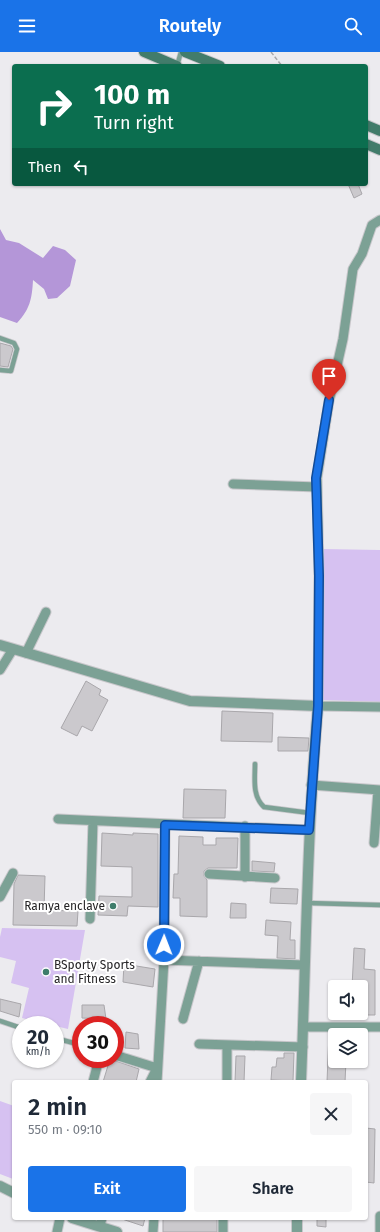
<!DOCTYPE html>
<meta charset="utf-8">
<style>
:root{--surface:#fff;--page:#f6f6f7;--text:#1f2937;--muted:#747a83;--accent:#1a73e8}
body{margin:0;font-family:"Fira Sans",sans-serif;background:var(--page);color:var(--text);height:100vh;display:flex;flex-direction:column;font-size:15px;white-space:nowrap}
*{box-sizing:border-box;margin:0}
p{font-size:13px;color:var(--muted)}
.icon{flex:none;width:22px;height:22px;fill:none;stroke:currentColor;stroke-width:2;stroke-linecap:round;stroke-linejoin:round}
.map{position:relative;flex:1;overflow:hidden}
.drawer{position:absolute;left:12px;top:1028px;width:356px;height:140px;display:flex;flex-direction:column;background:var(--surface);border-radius:4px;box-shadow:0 1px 3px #0004}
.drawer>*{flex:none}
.guide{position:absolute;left:12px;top:12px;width:356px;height:122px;border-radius:4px;box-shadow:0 1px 3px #0004;background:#0b6e4f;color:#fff;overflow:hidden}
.fabs{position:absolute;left:328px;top:928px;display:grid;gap:8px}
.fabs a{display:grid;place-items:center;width:40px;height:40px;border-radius:4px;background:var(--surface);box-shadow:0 1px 3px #0004;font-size:20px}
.speed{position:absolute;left:12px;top:964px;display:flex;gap:8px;font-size:20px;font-weight:700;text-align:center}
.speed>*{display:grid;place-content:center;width:52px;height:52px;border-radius:50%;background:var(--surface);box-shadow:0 1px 3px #0004;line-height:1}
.speed small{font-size:10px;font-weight:400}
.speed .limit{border:6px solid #d22;background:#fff;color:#111}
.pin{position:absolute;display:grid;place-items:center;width:34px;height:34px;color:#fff;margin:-41px -17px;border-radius:50% 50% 50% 0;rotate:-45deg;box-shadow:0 0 4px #0007}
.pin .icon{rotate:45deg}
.me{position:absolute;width:44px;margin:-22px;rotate:1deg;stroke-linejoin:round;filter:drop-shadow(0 0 3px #0008)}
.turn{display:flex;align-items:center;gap:14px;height:84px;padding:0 16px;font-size:18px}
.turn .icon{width:52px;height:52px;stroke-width:2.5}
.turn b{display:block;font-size:28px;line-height:34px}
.then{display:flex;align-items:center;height:38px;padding:0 16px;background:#0003;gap:8px;font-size:15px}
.round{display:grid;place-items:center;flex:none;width:42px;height:42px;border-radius:4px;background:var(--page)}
.summary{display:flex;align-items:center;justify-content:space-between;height:68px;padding:0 16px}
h1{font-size:24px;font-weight:600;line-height:30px}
.action{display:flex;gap:8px;margin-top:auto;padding:8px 16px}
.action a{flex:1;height:46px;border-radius:4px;background:var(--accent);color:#fff;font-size:16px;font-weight:600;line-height:46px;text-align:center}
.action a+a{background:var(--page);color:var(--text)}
header{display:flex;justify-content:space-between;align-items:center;height:52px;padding:0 16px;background:var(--accent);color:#fff;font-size:18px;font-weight:600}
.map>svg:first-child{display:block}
.green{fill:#d6c1f1}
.water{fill:#b496d8}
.building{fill:#cbc9cd;stroke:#a9a7ab}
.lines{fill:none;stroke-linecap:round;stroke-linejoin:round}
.service-casing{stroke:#c8c7cb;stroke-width:6}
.minor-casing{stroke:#c8c7cb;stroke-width:11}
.tertiary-casing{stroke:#c8c7cb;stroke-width:12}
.secondary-casing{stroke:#c8c7cb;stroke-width:12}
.path{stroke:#a9a8ab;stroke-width:1.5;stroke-dasharray:4 2;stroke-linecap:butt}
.service{stroke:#7ca195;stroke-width:4.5}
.minor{stroke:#7ca195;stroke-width:9}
.tertiary{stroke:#7ca195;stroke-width:10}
.secondary{stroke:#427c6b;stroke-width:10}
.route-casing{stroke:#114b97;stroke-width:10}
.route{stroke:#1a73e8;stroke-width:7}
.poi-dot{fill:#3e7d6b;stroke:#fff;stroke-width:1.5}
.labels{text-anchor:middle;stroke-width:4;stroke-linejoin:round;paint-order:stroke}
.poi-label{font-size:12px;fill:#252426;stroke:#fff;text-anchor:end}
</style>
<header><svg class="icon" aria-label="menu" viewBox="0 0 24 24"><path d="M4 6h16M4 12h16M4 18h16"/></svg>Routely<svg class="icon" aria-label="search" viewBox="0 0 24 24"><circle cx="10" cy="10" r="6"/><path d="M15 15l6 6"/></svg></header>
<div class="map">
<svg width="380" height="1180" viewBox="0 0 380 1180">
<rect width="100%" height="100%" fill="#ecebef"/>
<path class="green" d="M323 497 380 498V650L323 648Z
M2 876 85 878 68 977 22 966 29 936 11 931 16 909 0 905V885Z
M0 1049 14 1054 13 1127 0 1122Z"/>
<path class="water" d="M0 177 6 188 19 191 43 206 53 194 65 198 76 208 70 234 57 246 48 247 44 237 33 228C32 247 30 257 17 271L0 265Z"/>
<path class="building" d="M348 132H358L362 142 354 146Z
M0 291 11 294 13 297 8 315 0 314Z
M86 629 101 638 99 643 108 648 92 679 82 674 77 684 61 676Z
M222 659 273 661 272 690 221 689Z
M278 685 309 686 308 699H278Z
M184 737 226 738 225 766H183Z
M102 781 133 783V781L158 782V855L128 854 127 864 98 863 99 844 132 845V815L101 814Z
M179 784 203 785V793H216V786H238L237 816H208L204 819V824L207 828V865L180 864V846H173L174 822H178Z
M252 809 275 811 274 820 252 819Z
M18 823 45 824 44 858 78 859 77 874 13 873 14 832Z
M271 836 298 837 297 852 270 851Z
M231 851 246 852V866H230Z
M266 868 291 870 290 888H295V907L277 906 278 884 265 883Z
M354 896 365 897 364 917 375 918V963H361V935H352Z
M124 912 155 917 153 935 123 930Z
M0 947 21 952 19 965 0 959Z
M82 953H104L106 967 82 966Z
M126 980 138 982 139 997 125 996Z
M329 981H335V1009H346L345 1030H327Z
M284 1001H294L293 1029 271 1028 272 1015H276L277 1006H284Z
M236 1004H245L244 1030H235Z
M110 1007 139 1017 136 1030H103Z
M366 1076 375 1077 374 1131 366 1130Z
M123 1166H145L143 1174 122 1167Z
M163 1166H217V1180H163Z
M317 1166H326V1175L317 1174Z"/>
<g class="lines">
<defs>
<path id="service" d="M177 14 181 0
M0 286 14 291 17 297 11 319 0 318
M255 712C255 727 252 744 264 755L310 761
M307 851 380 853
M0 969 21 976
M55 986 81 993"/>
<path id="minor" d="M380 168 372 173 362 202 353 217 343 287 329 349 317 426 319 524 318 654 380 655
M233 432 317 435
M26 601 46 560
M0 618 13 597
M311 733 380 738
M58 767 309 778
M374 791 378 738
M209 822 275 826
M245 825V774
M0 845 13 821
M90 867 93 769
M164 908 304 913
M183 967 199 909
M304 975H380
M199 992 303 995
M115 1003 157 1016 150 1030
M93 1030 99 1007
M157 1030 164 908 165 773
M227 1030V993
M100 1174 102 1166
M57 1180 60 1166
M153 1180 154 1166
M223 1180V1166
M380 1180V1164"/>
<path id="tertiary" d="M0 593 190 649 318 654C307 779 306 904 301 1030
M0 1134 14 1141
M72 1166 117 1180
M297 1180V1166"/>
<path id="secondary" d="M144 0 177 14
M185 0 220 14
M366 73 380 79
M366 92 380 98"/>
</defs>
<use href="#service" class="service-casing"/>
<use href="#minor" class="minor-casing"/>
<use href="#tertiary" class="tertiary-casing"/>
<use href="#secondary" class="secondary-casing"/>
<path class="path" d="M271 0 282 14"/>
<use href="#service" class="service"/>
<use href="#minor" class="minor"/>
<use href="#tertiary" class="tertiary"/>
<use href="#secondary" class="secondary"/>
</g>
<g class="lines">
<defs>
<path id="route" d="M164 893 165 773 309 778 318 654 319 524 316 426 329 348"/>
</defs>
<use href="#route" class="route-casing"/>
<use href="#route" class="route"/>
</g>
<g class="poi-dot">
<circle cx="113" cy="854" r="4"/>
<circle cx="46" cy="920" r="4"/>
</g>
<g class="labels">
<g class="poi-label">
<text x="105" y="858">Ramya enclave</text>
<text x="54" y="917" text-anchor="start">BSporty Sports<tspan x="54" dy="14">and Fitness</tspan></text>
</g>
</g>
</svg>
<div class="fabs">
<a><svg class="icon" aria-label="sound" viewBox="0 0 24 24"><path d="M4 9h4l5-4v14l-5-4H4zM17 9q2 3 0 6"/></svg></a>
<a><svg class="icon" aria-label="layers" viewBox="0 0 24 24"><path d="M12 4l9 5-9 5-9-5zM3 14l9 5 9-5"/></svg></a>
</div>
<div class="speed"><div>20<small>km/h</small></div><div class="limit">30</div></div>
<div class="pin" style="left:329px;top:348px;background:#d93025"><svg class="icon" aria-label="arrive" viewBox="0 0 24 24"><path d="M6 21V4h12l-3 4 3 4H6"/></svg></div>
<svg class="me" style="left:164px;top:893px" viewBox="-20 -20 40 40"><circle r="17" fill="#1a73e8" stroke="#fff" stroke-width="3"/><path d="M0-11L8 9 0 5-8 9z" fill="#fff"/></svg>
<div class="guide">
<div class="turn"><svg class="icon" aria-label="right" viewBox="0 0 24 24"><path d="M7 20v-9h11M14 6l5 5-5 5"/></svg><div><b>100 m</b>Turn right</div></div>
<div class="then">Then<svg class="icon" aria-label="left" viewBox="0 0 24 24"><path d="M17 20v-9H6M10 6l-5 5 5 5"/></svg></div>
</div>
<section class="drawer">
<div class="summary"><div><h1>2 min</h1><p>550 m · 09:10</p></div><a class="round"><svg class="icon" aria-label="close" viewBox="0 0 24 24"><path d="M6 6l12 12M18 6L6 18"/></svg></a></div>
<div class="action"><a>Exit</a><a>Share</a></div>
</section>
</div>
